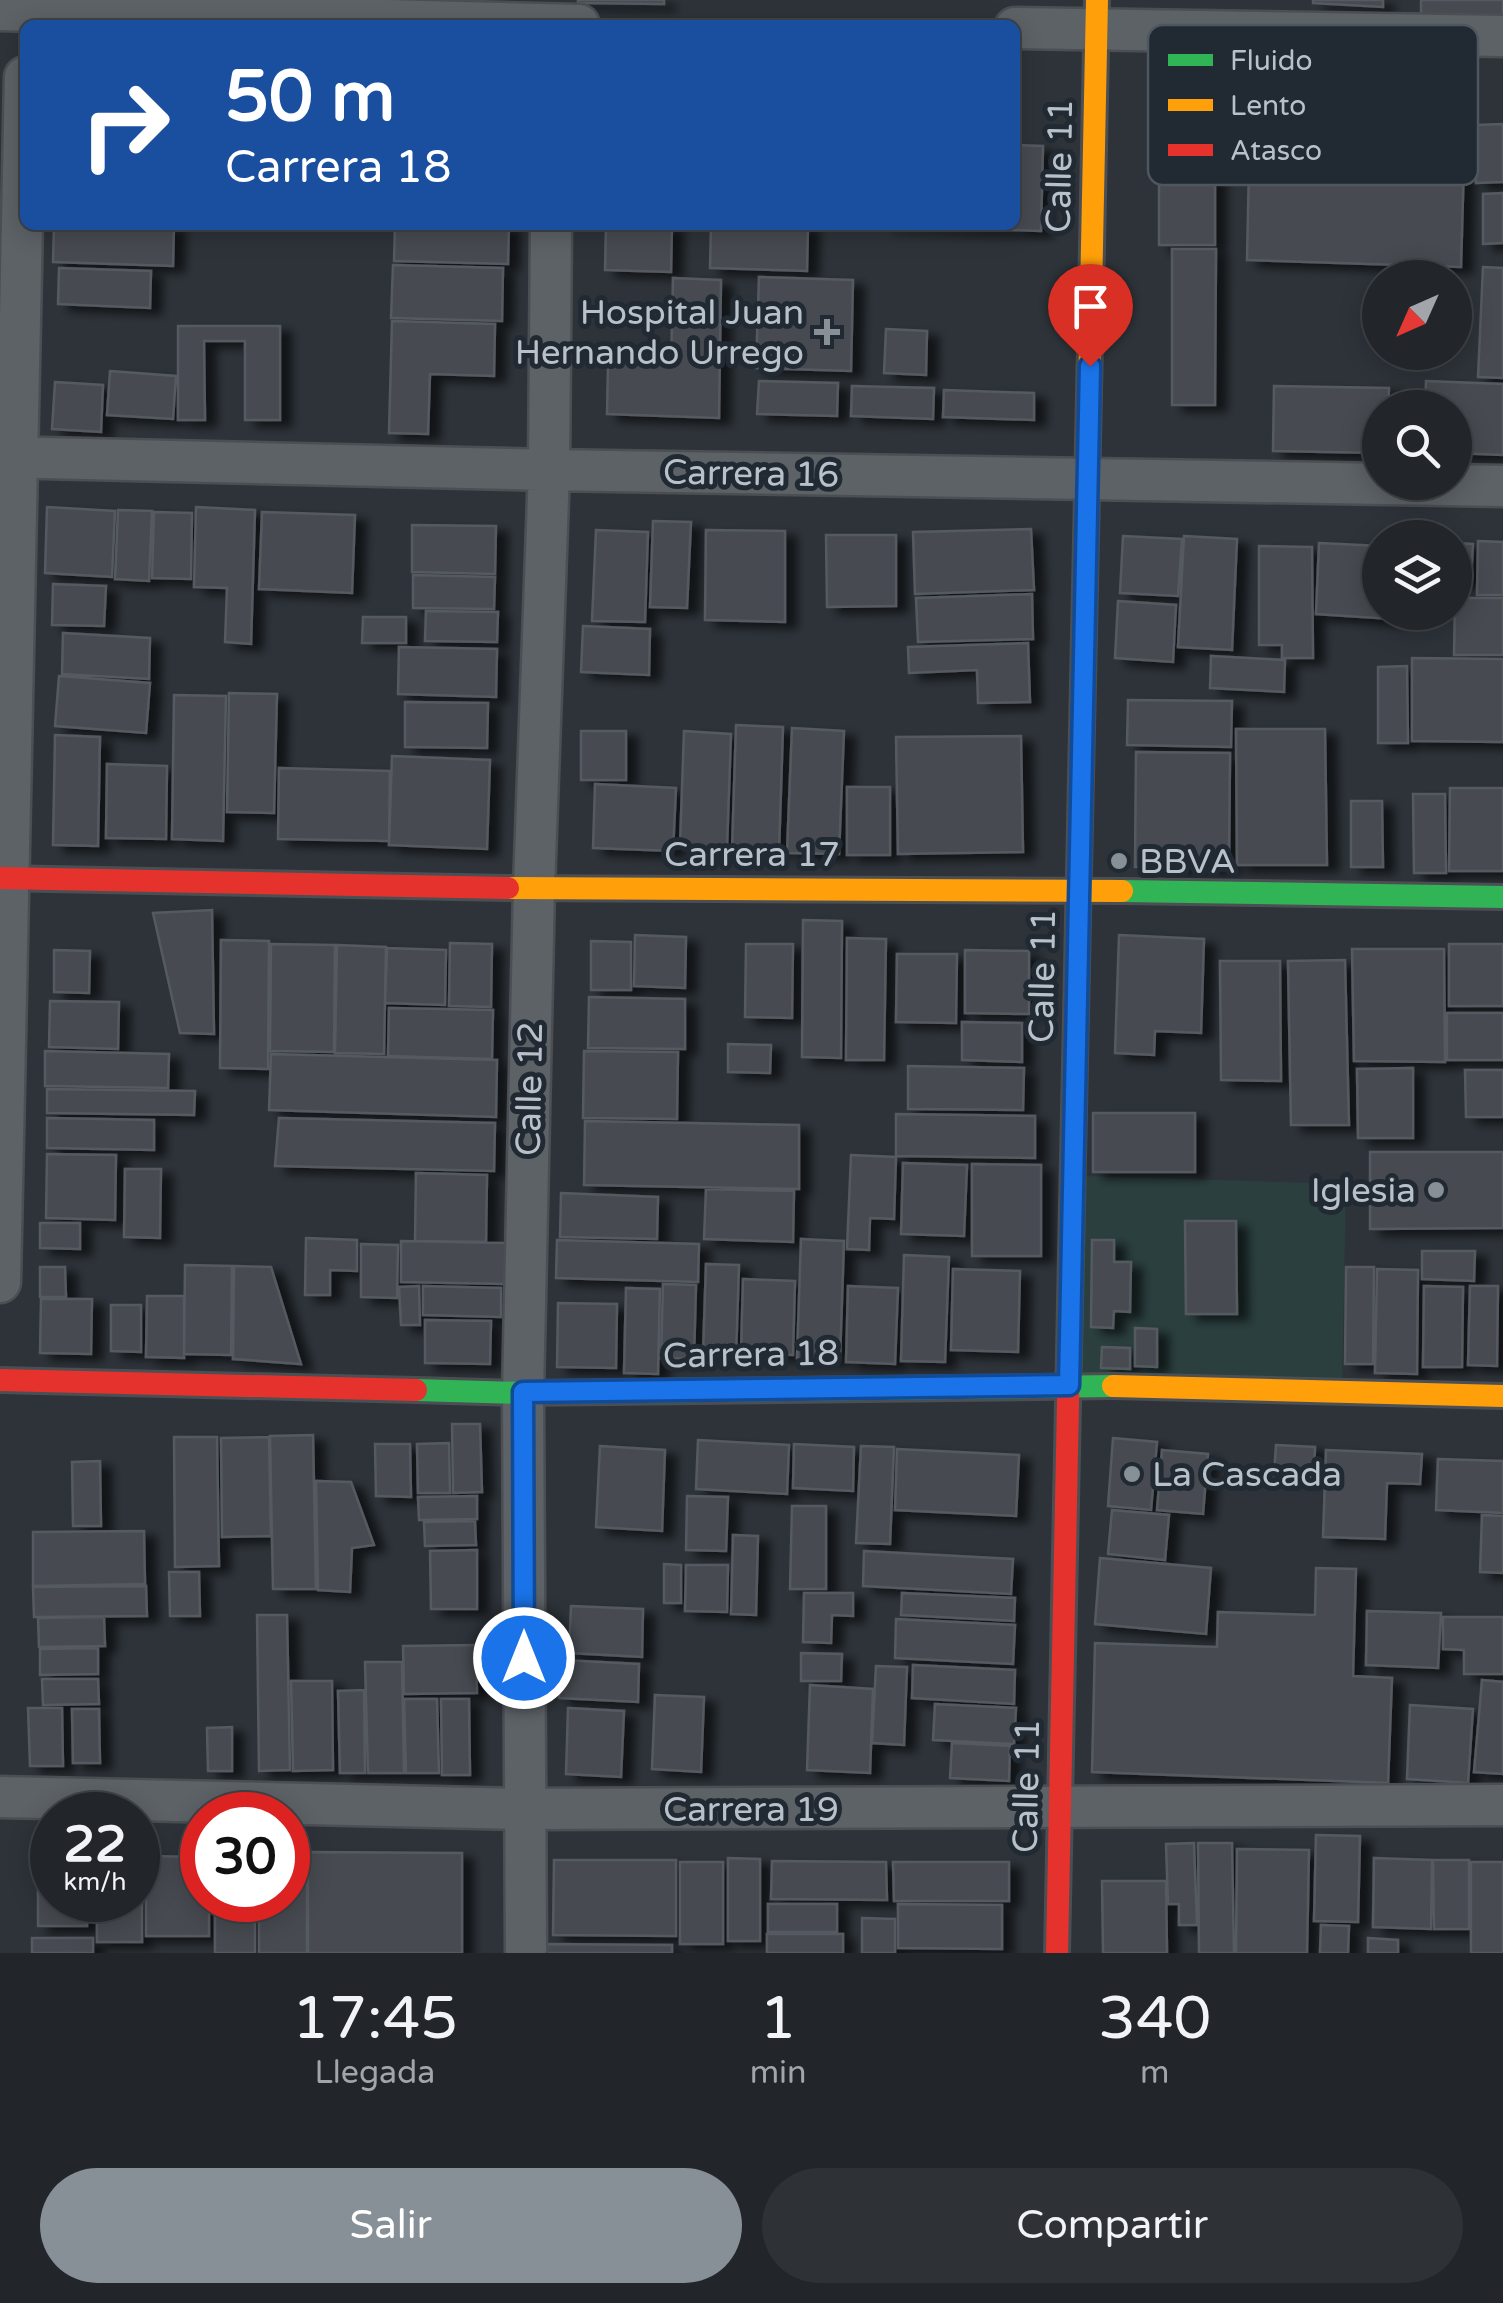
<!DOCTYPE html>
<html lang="es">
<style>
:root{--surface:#22262b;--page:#2e3237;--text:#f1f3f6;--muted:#a2a5a9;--line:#3f4347;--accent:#878f97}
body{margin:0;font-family:"Varela Round",sans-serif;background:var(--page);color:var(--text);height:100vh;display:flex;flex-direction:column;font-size:38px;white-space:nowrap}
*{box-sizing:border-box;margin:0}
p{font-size:32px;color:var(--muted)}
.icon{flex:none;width:55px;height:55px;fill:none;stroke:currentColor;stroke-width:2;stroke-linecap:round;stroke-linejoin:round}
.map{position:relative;height:1953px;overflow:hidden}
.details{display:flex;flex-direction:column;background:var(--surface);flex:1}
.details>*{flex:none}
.hud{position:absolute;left:20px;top:20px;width:1000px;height:210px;border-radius:15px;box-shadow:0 5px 25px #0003,0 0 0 2px var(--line);background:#1a4fa0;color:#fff;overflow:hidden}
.needle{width:65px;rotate:225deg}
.tools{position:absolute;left:1362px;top:260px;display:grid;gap:20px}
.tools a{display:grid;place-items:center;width:110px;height:110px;border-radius:50%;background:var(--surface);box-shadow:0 5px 25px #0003,0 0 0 2px var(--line);font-size:50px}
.speed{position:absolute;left:30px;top:1792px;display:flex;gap:20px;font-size:50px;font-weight:700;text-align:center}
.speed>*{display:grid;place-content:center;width:130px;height:130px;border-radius:50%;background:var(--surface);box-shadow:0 5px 25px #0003,0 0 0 2px var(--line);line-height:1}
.speed small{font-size:25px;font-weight:400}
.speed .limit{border:15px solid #d22;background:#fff;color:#111}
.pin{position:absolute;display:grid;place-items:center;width:85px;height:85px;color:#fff;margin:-102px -42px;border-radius:50% 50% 50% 0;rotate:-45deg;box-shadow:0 0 10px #0007}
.pin .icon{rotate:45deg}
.me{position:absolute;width:110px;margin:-55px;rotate:0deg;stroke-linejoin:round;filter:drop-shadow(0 0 8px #0008)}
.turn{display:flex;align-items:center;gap:35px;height:210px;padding:0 40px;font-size:45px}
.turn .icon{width:130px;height:130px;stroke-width:2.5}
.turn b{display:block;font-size:70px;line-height:85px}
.eta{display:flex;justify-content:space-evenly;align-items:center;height:170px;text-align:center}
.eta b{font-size:60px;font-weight:600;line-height:70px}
.cta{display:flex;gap:20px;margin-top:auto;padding:20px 40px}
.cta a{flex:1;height:115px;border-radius:60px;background:var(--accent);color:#fff;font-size:40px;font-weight:600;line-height:115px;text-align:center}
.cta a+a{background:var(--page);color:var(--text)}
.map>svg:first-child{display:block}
.green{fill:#2b3f3f}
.building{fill:#464b51;stroke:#555a61;stroke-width:2.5;filter:url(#shadow)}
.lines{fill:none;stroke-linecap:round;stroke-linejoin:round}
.street-casing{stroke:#4b4f54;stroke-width:45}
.fast-casing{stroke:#4b4f54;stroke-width:28}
.slow-casing{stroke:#4b4f54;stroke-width:28}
.jam-casing{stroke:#4b4f54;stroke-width:28}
.street{stroke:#5d6267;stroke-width:40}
.fast{stroke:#30b455;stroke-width:22}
.slow{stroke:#ff9f0a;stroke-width:22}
.jam{stroke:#e5322d;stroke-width:22}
.route-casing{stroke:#114b97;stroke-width:25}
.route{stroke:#1a73e8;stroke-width:18}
.poi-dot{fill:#878f97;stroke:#212a33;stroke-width:4}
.labels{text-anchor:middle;stroke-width:10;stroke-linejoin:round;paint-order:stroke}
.street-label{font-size:35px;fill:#b8c0c9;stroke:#212a33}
.poi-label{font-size:35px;fill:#b8c0c9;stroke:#212a33;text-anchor:end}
.key{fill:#212a33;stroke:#4e5760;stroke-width:2.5}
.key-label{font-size:28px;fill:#b8c0c9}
</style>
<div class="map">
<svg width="1503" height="1953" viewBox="0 0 1503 1953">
<defs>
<filter id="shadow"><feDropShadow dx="11" dy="6" stdDeviation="5" flood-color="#0009"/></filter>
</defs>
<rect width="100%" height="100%" fill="#2d3339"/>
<path class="green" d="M1086 1176 1346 1184 1342 1384 1081 1374Z"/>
<path class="building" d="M578 0H664V4L578 3Z
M1313 0H1383V7L1313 3Z
M1421 0H1503V20H1421Z
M1250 117 1465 125 1461 267 1247 260Z
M1503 124V182L1476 183 1474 125Z
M1015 145 1043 146 1041 231 882 226 1015 225Z
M1159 163H1215V245H1159Z
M1503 193V243L1483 244V194Z
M54 225H174L173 266 53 262Z
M395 225H509L508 264 394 261Z
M606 225H672L671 272 605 270Z
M711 225H808L807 271 710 268Z
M1172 249H1216L1215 405H1172Z
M393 265 503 268 502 321 391 318Z
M1483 267 1503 268V378L1478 377Z
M59 268 151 271 150 308 58 304Z
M759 277 853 280 851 371 756 368Z
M673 278 721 280 719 418 607 414 608 364 671 365Z
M392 321 495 324 494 376 430 374 428 434 389 433Z
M178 326H280V420H245V341H204L205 420H178Z
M886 329 927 331 926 375 884 373Z
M110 371 176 376 173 419 107 415Z
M759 381 838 383 837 416 757 414Z
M1426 381 1503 384V455L1455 453V408H1425Z
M55 382 103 385 101 432 52 429Z
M852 386 934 388 933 419 851 416Z
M1274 386 1389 388 1388 408H1380V453L1273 451Z
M944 390 1034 393V420L943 417Z
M47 507 115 511 112 577 45 573Z
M196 507 255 510 251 644 225 642 227 588 194 587Z
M118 510 152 511 149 581 115 579Z
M154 512 192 513 191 579 152 578Z
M262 512 355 515 352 593 259 589Z
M653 521 691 522 687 608 650 607Z
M412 525 496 526 495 574 412 572Z
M1031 529 1034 590 915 594 913 532Z
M596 530 648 532 645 622 592 621Z
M706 530 785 531V622L705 620Z
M826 535H896V606L827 607Z
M1123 536 1182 539 1178 596 1120 593Z
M1184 536 1237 539 1232 650 1178 647Z
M1478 541 1503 542V595H1477Z
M1319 543 1380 546V612H1393L1392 619 1316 614Z
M1455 543 1473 544 1471 582 1455 581Z
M1259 546 1312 547 1313 658H1282V645H1259Z
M413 575 495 577 494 609 413 608Z
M53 584 106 586 104 626 52 625Z
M1032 594 1033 639 918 642 916 598Z
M1455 598H1503V655H1454Z
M1118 601 1176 605 1173 662 1115 658Z
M426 611 498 612 497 642 425 641Z
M363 617H406V643H362Z
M583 626 650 629 649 675 581 672Z
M63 633 150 638 149 679 62 674Z
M1028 643 1030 702 978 703 977 670 909 673 908 647Z
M399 647 497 649 496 697 398 694Z
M1211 656 1285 660 1284 692 1210 688Z
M1412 658 1503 659V742L1412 741Z
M1407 666 1408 743H1378V667Z
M59 676 150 683 146 733 55 726Z
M229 693 277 694 274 813 227 812Z
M174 695 226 696 223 841 172 839Z
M1128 700 1232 701 1231 747 1127 745Z
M405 702 488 703 487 748 405 747Z
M736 725 783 727 779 852 732 850Z
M792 728 844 731 839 854 787 853Z
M1236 729H1325L1327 865H1237Z
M581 731H626V780H581Z
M684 731 731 734 727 848 680 846Z
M55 735 100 737 98 846 53 845Z
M1021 736 1023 852 898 854 896 737Z
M1136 752 1230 753 1229 868 1135 867Z
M392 756 490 760 487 849 389 845Z
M107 764 167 766 166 839 106 838Z
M279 768 390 771 389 841 278 839Z
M595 784 676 788 673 851 593 848Z
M847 787H890V855H847Z
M1450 788H1503V871H1449Z
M1413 794H1445L1446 873H1414Z
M1351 801H1382L1383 867H1351Z
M212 910 214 1034 180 1033 153 913Z
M803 920 842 921 841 1058 802 1057Z
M635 935 686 937 685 988 634 986Z
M1119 935 1204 939 1201 1033 1155 1031 1154 1055 1115 1053Z
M847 938 886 939 884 1060H846Z
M221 940 269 941 268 1069 220 1068Z
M591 941 631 942V990H591Z
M450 943 492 944 491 1007 449 1006Z
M271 944 335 945 334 1052 270 1051Z
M746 944H793L792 1018 745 1017Z
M1449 944H1503V1006H1449Z
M337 945 386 947 384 1054 335 1053Z
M387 948 446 950 445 1005 385 1003Z
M1352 949H1444L1445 1062 1354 1061Z
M54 950 90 951 89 993 54 992Z
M965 950 1029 951V1014L965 1013Z
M897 954H957L956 1023 896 1022Z
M1345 960 1349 1125H1291L1288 961Z
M1220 961H1280L1281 1081 1221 1080Z
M589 997 685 999V1049L588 1048Z
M50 1001 119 1002 118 1049 49 1047Z
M389 1008 493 1010 492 1059 388 1056Z
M1447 1013H1503V1060H1447Z
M962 1022 1022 1023V1062L962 1060Z
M728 1044 771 1045 770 1073 728 1072Z
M45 1051 169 1054 168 1088 45 1086Z
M584 1051 678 1052 677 1119 583 1118Z
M271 1054 497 1060 496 1117 269 1110Z
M908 1066 1024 1068 1023 1110 908 1109Z
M1413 1068V1138H1358L1357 1069Z
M1465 1070H1503V1117H1466Z
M47 1089 195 1091 194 1115 47 1113Z
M1093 1113H1195V1172H1093Z
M896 1114 1035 1116V1158L896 1156Z
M47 1118 154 1120V1150L47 1148Z
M279 1118 495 1123 494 1171 275 1166Z
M585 1121 799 1125V1189L584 1185Z
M1370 1152H1503V1228L1370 1229Z
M47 1154 116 1155 115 1220 46 1218Z
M851 1155 896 1157 894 1219 870 1218 869 1250 847 1249Z
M903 1163 967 1165 964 1236 901 1234Z
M972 1164 1041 1165V1256H972Z
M125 1169H161L160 1238 124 1237Z
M416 1173 487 1175 486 1242 415 1241Z
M706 1189 794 1191 793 1242 704 1239Z
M561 1193 658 1197 657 1239 560 1237Z
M1185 1221H1236L1237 1314H1186Z
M40 1223H80V1249L40 1248Z
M306 1238 357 1240V1271L330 1270V1295H305Z
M801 1239 844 1241 840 1359 797 1358Z
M557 1240 699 1244 698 1282 556 1278Z
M1092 1240H1114V1262H1131L1130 1312 1114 1311 1113 1328 1091 1327Z
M401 1241 506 1243V1284L401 1282Z
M361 1244 398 1245 397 1298 361 1297Z
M1422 1251H1475L1474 1281 1422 1279Z
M904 1255 949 1257 945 1362 901 1361Z
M706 1264 739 1265 736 1357 703 1355Z
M185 1265 232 1266 231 1355 184 1354Z
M234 1266 271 1267 301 1364 233 1359Z
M40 1267H65L66 1297H40Z
M1346 1267H1374L1373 1364H1345Z
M953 1269 1020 1271 1018 1352 951 1350Z
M1377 1269 1418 1270 1417 1374 1375 1373Z
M743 1279 795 1281 793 1355 741 1353Z
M663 1284 696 1285 694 1359 661 1358Z
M419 1286 420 1325H401L399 1287Z
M423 1286 501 1288V1317L423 1315Z
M848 1286 898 1288 895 1364 846 1362Z
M1424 1286 1463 1287 1462 1367H1423Z
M1470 1286H1498L1497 1366 1468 1365Z
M626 1288 660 1289 658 1374 624 1373Z
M147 1296H184V1358L146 1357Z
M41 1299H92L91 1354 40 1353Z
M558 1303 617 1304 616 1368 557 1367Z
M111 1305H141V1352L111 1351Z
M425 1320 491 1321 490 1364 425 1363Z
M1135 1328 1157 1329V1367L1135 1366Z
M1102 1347 1130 1348V1369L1101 1368Z
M452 1424H480L482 1492 453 1493Z
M313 1435 316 1589H273L270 1436Z
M174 1437H217L219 1566 175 1567Z
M269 1437 271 1536 222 1537 221 1438Z
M1113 1438 1157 1442 1151 1510 1108 1506Z
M698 1440 789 1445 787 1494 696 1489Z
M449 1443 450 1493H418L417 1444Z
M375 1444H410L411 1497 376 1496Z
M794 1444 854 1447 853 1491 793 1488Z
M1276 1445 1315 1447 1314 1477 1274 1475Z
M600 1446 665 1450 662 1531 596 1527Z
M861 1446 894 1447 890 1544 856 1543Z
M897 1449 1019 1455 1016 1516 895 1510Z
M1162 1450 1208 1454 1203 1514 1157 1510Z
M1326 1450 1422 1454 1420 1484 1387 1483 1385 1539 1323 1537Z
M1438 1459 1503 1461V1513L1436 1510Z
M100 1461 101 1526H73L72 1462Z
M316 1481 351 1482 374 1545 352 1548 350 1592 318 1590Z
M477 1496V1519L419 1520 418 1497Z
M687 1496 728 1497 726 1551 686 1550Z
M792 1506H826V1589H790Z
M1112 1510 1169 1515 1165 1560 1108 1554Z
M1482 1515 1503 1516V1573L1480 1572Z
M475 1521 476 1545 425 1546 424 1522Z
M144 1531 145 1584 33 1586V1532Z
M733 1535 758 1536 756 1615 731 1614Z
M477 1550V1609H431L430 1551Z
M864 1551 1013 1559 1011 1594 863 1586Z
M1100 1558 1211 1568 1206 1634 1095 1624Z
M664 1564 681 1565V1603H664Z
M686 1565H728L727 1612 685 1611Z
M1316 1568 1356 1569 1353 1676 1392 1678 1388 1783 1092 1772 1095 1643 1217 1647 1218 1612 1315 1615Z
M169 1572H199L200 1616H170Z
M146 1586 147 1616 34 1617 33 1587Z
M804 1593H853V1616L832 1615 831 1643 803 1642Z
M902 1593 1015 1598 1014 1621 901 1615Z
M571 1606 643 1609 642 1657 569 1653Z
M1367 1611 1441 1613 1438 1668 1366 1665Z
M257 1615H287L290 1770 259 1771Z
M104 1617 105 1646 39 1647 38 1618Z
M1443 1617H1503V1674H1464V1650L1443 1649Z
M896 1619 1015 1625 1013 1664 895 1658Z
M476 1645 477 1693 404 1694 403 1646Z
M98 1648V1674L40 1675V1649Z
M801 1653 842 1654 841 1681H801Z
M561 1660 639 1664 638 1702 559 1698Z
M365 1662H402L404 1773H368Z
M913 1665 1015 1670 1014 1704 912 1698Z
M876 1666 907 1667 904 1745 872 1743Z
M42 1679H98L99 1704 43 1705Z
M1482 1680 1503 1682V1774L1474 1772Z
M291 1681H332L333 1770 293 1771Z
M810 1685 873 1689 870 1773 807 1770Z
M364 1690 365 1773H340L338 1691Z
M655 1695 704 1697 701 1772 652 1769Z
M404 1699H437L439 1773H406Z
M441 1699H469L470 1775H442Z
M935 1704 1016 1708 1014 1744 933 1740Z
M1410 1705 1473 1709 1468 1783 1407 1779Z
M28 1708H62L63 1766H30Z
M568 1708 624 1711 621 1777 566 1774Z
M72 1709H99L100 1763H73Z
M232 1727V1771H208L207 1728Z
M952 1743 1010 1746 1009 1781 950 1778Z
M1316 1835 1360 1836 1358 1922 1314 1921Z
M1194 1843 1197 1925H1179V1904H1168L1166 1844Z
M1198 1843H1232L1234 1953H1199Z
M1237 1849 1309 1850 1307 1953H1236Z
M308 1852 462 1853V1953H308Z
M38 1853H52V1900H87V1926H38Z
M138 1855H142V1942H97V1900H138Z
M146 1856 202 1857V1900H209V1936H146Z
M728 1858 760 1859V1941H728Z
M1374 1858 1432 1860 1431 1929 1373 1927Z
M288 1859H307V1953H259V1900H288Z
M554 1860H676V1936L553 1935Z
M1433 1860H1469V1929H1434Z
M772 1861 886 1862 887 1900 771 1899Z
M680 1862H723V1944H680Z
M893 1862H1009V1901H894Z
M1471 1862H1503V1953H1471Z
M1102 1881H1166L1167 1953H1103Z
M215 1900H255V1953H215Z
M768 1904H837V1932H768Z
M898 1904 1002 1905V1949L898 1948Z
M862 1918 895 1919V1953H862Z
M1321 1925 1349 1926 1348 1953H1320Z
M767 1934H843V1953H767Z
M32 1938H93V1953H32Z
M1368 1938 1398 1940V1953H1368Z
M545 1944 672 1945V1953H545Z"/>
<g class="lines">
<defs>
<path id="street" d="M0 10 579 25
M1015 28 1503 36
M0 457 549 470 1503 486
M0 1282 25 77
M0 1797 525 1809 1503 1805
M526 1953 523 1393 534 888 549 470 551 225"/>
<path id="fast" d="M1122 891 1503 897
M1071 1253 1087 491
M416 1390 523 1393 1113 1386"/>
<path id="slow" d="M1087 491 1097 0
M508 888 1122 891
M1113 1386 1503 1396"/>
<path id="jam" d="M0 878 508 888
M0 1380 416 1390
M1057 1953 1071 1253"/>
</defs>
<use href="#street" class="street-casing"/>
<use href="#fast" class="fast-casing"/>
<use href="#slow" class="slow-casing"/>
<use href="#jam" class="jam-casing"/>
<use href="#street" class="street"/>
<use href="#fast" class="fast"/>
<use href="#slow" class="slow"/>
<use href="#jam" class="jam"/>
</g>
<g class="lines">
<defs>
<path id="route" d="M524 1658 523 1392 1069 1385 1090 366"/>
</defs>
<use href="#route" class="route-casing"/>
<use href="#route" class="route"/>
</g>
<g class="poi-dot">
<path d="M822 317h10v10h10v10h-10v10h-10v-10h-10v-10h10z"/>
<circle cx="1119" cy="861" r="10"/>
<circle cx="1436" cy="1190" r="10"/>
<circle cx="1132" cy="1474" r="10"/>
</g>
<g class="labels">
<g class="street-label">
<text transform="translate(1059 166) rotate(-89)" y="12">Calle 11</text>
<text transform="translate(751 473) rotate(1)" y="12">Carrera 16</text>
<text x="752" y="866">Carrera 17</text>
<text transform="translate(1042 976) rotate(-89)" y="12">Calle 11</text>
<text transform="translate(529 1089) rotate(-89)" y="12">Calle 12</text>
<text transform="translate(751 1354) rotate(-1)" y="12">Carrera 18</text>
<text transform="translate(1026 1786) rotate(-89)" y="12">Calle 11</text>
<text x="751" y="1821">Carrera 19</text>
</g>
<g class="poi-label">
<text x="804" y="324">Hospital Juan<tspan x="804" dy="40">Hernando Urrego</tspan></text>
<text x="1139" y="873" text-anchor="start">BBVA</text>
<text x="1416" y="1202">Iglesia</text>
<text x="1152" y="1486" text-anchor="start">La Cascada</text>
</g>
</g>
<rect x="1148" y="25" width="330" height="160" rx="15" class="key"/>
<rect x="1168" y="54" width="45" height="12" fill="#30b455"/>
<rect x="1168" y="99" width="45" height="12" fill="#ff9f0a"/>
<rect x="1168" y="144" width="45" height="12" fill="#e5322d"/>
<g class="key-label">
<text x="1230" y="70">Fluido</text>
<text x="1230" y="115">Lento</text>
<text x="1230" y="160">Atasco</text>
</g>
</svg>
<div class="tools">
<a><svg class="needle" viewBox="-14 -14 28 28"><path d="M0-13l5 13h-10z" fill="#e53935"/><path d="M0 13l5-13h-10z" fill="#a2a5a9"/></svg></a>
<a><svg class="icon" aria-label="search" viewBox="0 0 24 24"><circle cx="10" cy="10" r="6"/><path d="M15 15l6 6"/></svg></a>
<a><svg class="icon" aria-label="layers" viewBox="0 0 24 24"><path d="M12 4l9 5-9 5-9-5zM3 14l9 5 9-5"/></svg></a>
</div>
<div class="speed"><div>22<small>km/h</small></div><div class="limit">30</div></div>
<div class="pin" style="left:1090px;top:366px;background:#d93025"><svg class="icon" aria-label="arrive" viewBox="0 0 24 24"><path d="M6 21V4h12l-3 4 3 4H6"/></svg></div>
<svg class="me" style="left:524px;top:1658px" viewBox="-20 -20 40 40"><circle r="17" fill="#1a73e8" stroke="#fff" stroke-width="3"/><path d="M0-11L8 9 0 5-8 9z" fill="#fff"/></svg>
<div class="hud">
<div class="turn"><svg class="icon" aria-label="right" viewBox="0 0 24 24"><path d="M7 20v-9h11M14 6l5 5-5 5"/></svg><div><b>50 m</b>Carrera 18</div></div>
</div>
</div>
<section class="details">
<div class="eta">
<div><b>17:45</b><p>Llegada</p></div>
<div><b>1</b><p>min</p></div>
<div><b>340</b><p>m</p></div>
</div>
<div class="cta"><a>Salir</a><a>Compartir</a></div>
</section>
